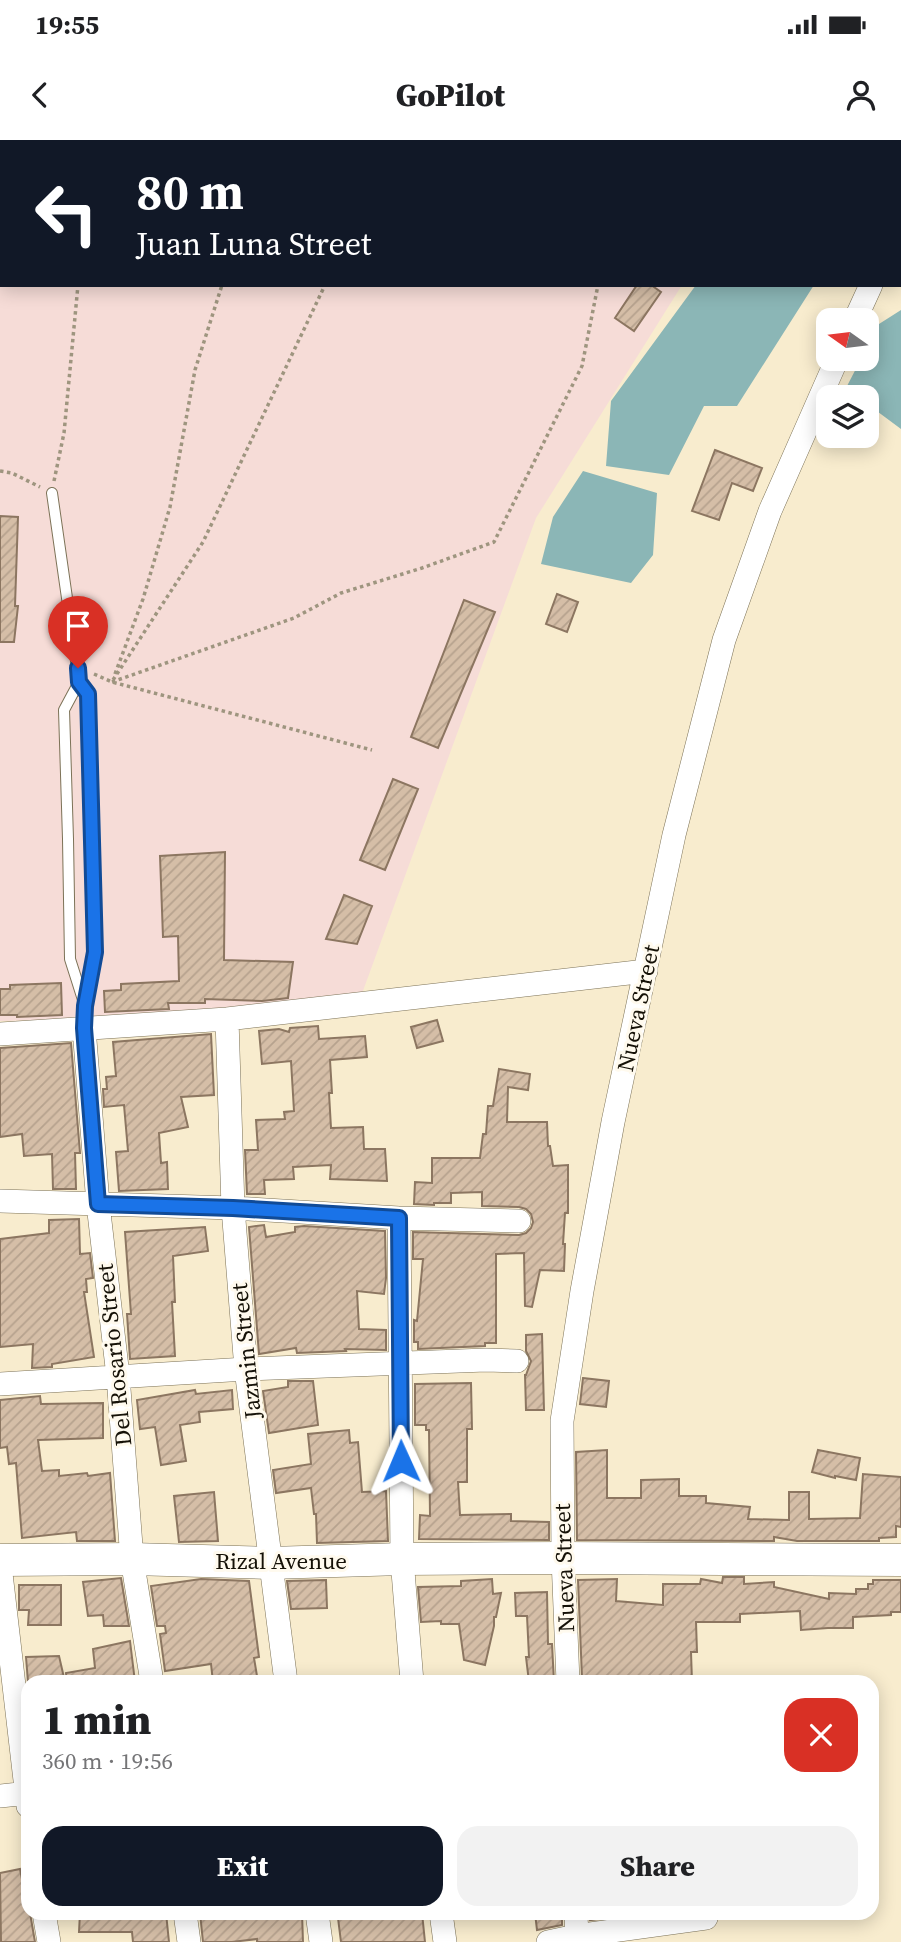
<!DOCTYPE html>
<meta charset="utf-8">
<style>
:root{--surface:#fff;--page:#f2f2f2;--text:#202124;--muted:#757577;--accent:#111827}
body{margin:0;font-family:"Source Serif 4",serif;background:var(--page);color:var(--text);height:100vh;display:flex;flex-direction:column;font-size:26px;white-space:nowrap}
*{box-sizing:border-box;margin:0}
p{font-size:23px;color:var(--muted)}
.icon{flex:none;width:38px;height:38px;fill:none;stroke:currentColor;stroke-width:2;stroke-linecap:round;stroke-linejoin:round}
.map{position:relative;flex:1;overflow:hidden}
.panel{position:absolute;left:21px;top:1535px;width:858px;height:245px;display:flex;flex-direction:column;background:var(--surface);border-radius:21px;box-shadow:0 4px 18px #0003}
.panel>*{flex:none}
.top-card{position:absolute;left:0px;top:0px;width:901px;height:147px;box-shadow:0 4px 18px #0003;background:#111827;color:#fff;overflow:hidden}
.needle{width:46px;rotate:284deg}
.fabs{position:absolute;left:816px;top:168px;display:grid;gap:14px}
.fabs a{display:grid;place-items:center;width:63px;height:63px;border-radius:14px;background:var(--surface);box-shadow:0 4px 18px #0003;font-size:35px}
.pin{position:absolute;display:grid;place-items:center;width:60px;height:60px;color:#fff;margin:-72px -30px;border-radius:50% 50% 50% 0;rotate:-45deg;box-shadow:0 0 7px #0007}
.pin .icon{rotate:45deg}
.me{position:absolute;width:77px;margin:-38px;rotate:359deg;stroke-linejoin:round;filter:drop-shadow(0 0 5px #0008)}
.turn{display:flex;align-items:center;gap:24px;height:147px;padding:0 21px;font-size:32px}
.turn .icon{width:91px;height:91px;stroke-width:2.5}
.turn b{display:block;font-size:49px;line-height:60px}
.round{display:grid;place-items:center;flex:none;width:74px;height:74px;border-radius:21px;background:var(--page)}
.overview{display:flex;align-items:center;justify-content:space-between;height:119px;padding:0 21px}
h1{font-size:42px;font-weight:800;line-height:52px}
.cta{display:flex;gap:14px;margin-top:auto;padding:14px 21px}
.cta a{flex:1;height:80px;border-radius:21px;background:var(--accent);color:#fff;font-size:28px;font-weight:800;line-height:80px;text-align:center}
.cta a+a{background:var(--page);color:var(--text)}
.status{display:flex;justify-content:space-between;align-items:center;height:49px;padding:0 35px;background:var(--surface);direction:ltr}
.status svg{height:19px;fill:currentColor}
header{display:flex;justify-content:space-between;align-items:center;height:91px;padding:0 21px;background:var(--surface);font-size:32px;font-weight:800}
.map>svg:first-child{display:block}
.education{fill:#f6dcd7}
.water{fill:#8bb6b6}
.building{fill:url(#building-hatch);stroke:#8c7661;stroke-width:2}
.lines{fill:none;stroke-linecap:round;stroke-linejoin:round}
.lane-casing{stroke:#7c7257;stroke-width:12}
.street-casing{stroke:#7c7257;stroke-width:24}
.secondary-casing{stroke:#7c7257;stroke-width:33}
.path{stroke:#9e957f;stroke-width:3.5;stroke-dasharray:3.5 3.5;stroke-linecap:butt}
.lane{stroke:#fff;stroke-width:10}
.street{stroke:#fff;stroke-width:23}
.secondary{stroke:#fff;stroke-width:32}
.route-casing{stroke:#114b97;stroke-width:18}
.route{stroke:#1a73e8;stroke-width:12}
.labels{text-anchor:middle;stroke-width:6;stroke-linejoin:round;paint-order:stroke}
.street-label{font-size:23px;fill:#151107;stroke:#fffaee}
</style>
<div class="status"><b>19:55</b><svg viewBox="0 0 49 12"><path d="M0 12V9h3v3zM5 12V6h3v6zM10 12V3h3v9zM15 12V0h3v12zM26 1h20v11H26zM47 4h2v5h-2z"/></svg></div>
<header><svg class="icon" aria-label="back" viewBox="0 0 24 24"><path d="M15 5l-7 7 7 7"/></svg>GoPilot<svg class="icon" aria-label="person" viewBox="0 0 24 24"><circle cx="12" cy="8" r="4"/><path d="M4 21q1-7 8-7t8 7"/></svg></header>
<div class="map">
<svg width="901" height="1802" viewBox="0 0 901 1802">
<defs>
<pattern id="building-hatch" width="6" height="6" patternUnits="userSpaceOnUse" patternTransform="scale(1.75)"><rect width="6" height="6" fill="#d5bea7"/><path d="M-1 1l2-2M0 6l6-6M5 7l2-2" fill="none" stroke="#b6a28e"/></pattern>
</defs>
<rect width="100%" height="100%" fill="#f8ecce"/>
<path class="education" d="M0 0H774L772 2H2V145H682L536 378 360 859 78 879 0 881Z"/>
<path class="water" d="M696 145H814L737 266H704L669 335 606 326 611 261Z
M901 170V289L866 263V257H858L846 248 861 219H866V209L873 195 868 191Z
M583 331 657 353 653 415 631 443 541 424 553 377Z"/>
<path class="building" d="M637 145H651L661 152 634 191 615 178Z
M715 310 762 328 753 351 732 343 719 380 692 371Z
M0 376 18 377 15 466H18L14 502H0Z
M557 454 578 462 567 492 546 484Z
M464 460 495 472 438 608 411 597Z
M393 639 418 649 385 730 360 720Z
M225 712 224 820 293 822 288 858 262 861 205 859V863H168L169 869 105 872 104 851 121 850V844L179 841 178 796 163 797 160 716Z
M344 755 372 766 357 804 326 799Z
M61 843 62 875 17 877V875H0V849H10V845Z
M437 880 443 901 417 908 411 887Z
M318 886 319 899 365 896 367 917 330 920 332 953H329L331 988 363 987 364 1009H385L387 1041 330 1039 331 1025 293 1027 294 1039 264 1040 265 1054H247L245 1010H258L256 980 285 979 284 972 294 971 291 921 262 924 259 891 279 889 289 892 290 888Z
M211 894 214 955 181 957 188 987 159 993 161 1023 167 1022 168 1049 119 1051 116 1012 128 1011 124 965 104 967 103 949H107L106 937 116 936 113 902Z
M71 903 80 1013H75L76 1049H53L52 1014 24 1016 22 994 0 997V908Z
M499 929 530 934 528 950 508 947 507 982H547L548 1006H550L553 1026 568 1025V1073H565L563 1104H565L564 1131 540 1130 532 1167 525 1166 524 1113 496 1114V1203H485V1206L418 1209V1202H414V1180L417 1181 423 1119H413V1092L519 1095 526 1093 531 1088 533 1082 531 1074 526 1069 519 1067 482 1066V1052L451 1053V1063H434V1065L414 1064 415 1042 432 1043V1018H480L483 994H486L488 966H493Z
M79 1079 80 1114 90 1113 93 1138 86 1139 87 1152H84L94 1217 52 1224V1227L32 1228 33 1204 0 1207V1099L49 1093V1080Z
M264 1085 266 1097 295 1092V1087L304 1086 385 1091 386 1138 384 1154 357 1151 359 1189 386 1190V1210L345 1209 346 1211 297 1213 296 1208 259 1214 249 1087Z
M205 1087 208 1111 173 1116 175 1162H172L175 1216 130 1219 127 1174H131L125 1092Z
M542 1194 544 1270H526L525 1235H526L531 1221 526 1211V1195Z
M583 1238 609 1241 606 1267 580 1264Z
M288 1241H313L318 1285 269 1293 263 1251 288 1247Z
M471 1243 472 1289H467V1342H458L460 1375 511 1374V1381L549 1382V1400L419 1399 420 1375 430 1376 429 1290H426V1285H415V1244Z
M195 1250 196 1254 232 1250 233 1269 199 1272 200 1282 180 1285 186 1321 161 1325 155 1287 140 1289 137 1260Z
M40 1256 41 1264 103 1263V1298L38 1300 42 1331 59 1330V1336L87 1333 88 1336 110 1333 115 1401H77L76 1392 22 1398 16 1323 9 1324 7 1307 0 1308V1260Z
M349 1290 350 1303 358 1302 362 1352 386 1351 388 1401 317 1403 316 1374H314L311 1348 276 1353 273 1330 311 1324 308 1294Z
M607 1310V1358H641V1340L679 1339V1356H706V1363L750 1367 748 1379 789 1380V1352H809V1379L860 1378 863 1334 901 1337V1387L896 1386V1397L879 1398V1401H797L774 1397V1401L577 1400 576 1312Z
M818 1310 860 1318 856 1340 835 1336V1338L812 1332Z
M214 1352 218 1401 179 1402 174 1356Z
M723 1437H744V1444L774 1442V1447L829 1459V1453L856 1454V1449H868V1444H873V1440H901V1472H891V1475L853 1477V1488H828L801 1490 800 1471 740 1474V1482H696L697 1512H691L692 1542H671V1536L637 1542H585L584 1538H582L578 1440 617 1439 616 1461 663 1465V1444H700L701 1439 722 1443Z
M121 1438 129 1486H104L103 1475 88 1476 83 1442Z
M201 1439 249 1441 259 1517 254 1518 258 1542H213L211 1524 165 1531 160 1494 166 1493 165 1486H157L151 1446Z
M492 1439 493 1454 501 1453 496 1477H494V1486L485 1525 464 1520 459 1484H441V1481L421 1482 418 1447 461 1446V1441Z
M326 1440 327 1468 291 1469 287 1441Z
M19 1445H61V1485H28L29 1470H19Z
M547 1452 548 1504H552L554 1542H529L526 1517H529L527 1476H516L515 1453Z
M130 1501 135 1542H67L66 1533 95 1528 93 1509Z
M59 1516 65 1542H28L26 1517Z
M20 1729 24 1749 28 1748V1773H30L35 1802H1L0 1733Z
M80 1773H166L169 1802H133L132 1792H79Z
M200 1773H302L303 1802H257V1799L232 1802H203Z
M347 1773H422L425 1802H341L338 1778 347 1777Z
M535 1773H562V1785L537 1790Z
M590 1773H606V1778L590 1780Z"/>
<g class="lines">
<defs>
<path id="lane" d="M52 353 79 542 88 554 95 812 85 866 84 888
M79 542 64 570 68 699 70 819 84 863"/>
<path id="street" d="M900 84 901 81
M855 180 871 145
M227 879 233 1068 246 1229 286 1542
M84 888 98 1064 118 1236 132 1419 152 1542
M0 894 227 879 646 831
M0 1061 233 1068 399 1078 519 1081
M399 1078 402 1419 412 1542
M0 1244 246 1229 486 1220 517 1221
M0 1425 28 1666
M568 1542 563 1418 562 1281 582 1151 613 982 674 695 724 500 770 371 837 219
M0 1656 28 1653
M44 1773 49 1802
M185 1773 189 1802
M317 1773 321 1802
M441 1773 445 1802
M576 1773 577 1802
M548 1802 576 1796 706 1778"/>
<path id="secondary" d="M0 1420 132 1419 270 1423 402 1419 563 1418 901 1420"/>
</defs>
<use href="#lane" class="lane-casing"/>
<use href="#street" class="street-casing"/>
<use href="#secondary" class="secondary-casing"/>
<path class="path" d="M71 2V0
M88 2 92 0
M246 2V0
M412 2 413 0
M615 2 616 0
M0 90 2 88
M0 331 12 333 40 347
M54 341 64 293 78 145
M94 534 112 542 372 610
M115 534 143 459 170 367 195 230 222 145
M113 540 203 402 325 145
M112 542 294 478 341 453 422 428 494 402 582 226 598 145"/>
<use href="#lane" class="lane"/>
<use href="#street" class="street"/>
<use href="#secondary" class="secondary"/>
</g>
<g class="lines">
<defs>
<path id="route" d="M78 528 79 542 88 554 95 812 85 866 84 888 98 1064 233 1068 399 1078 401 1321"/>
</defs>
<use href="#route" class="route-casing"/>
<use href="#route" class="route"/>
</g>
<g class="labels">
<g class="street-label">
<text transform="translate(638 868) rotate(-78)" y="8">Nueva Street</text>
<text transform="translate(246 1211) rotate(-96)" y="8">Jazmin Street</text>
<text transform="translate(114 1215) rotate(-96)" y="8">Del Rosario Street</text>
<text x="281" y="1429">Rizal Avenue</text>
<text transform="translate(564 1428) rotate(-92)" y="8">Nueva Street</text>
</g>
</g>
</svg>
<div class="fabs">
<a><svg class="needle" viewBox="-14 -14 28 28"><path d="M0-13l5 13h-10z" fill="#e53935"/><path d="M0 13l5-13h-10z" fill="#757577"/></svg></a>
<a><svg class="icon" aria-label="layers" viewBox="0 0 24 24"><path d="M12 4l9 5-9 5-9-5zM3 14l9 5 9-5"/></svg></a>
</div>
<div class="pin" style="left:78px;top:528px;background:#d93025"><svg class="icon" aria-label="arrive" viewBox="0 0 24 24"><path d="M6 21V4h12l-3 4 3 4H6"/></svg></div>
<svg class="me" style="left:401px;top:1321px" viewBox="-20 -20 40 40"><path d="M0-17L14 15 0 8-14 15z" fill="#1a73e8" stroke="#fff" stroke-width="4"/></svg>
<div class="top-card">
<div class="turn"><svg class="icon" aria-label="left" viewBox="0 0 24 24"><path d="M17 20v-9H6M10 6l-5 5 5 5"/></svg><div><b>80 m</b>Juan Luna Street</div></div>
</div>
<section class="panel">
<div class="overview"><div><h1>1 min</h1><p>360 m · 19:56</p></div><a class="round" style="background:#d93025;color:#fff"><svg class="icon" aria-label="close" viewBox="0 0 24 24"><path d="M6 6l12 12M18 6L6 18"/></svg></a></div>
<div class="cta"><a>Exit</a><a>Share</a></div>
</section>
</div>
